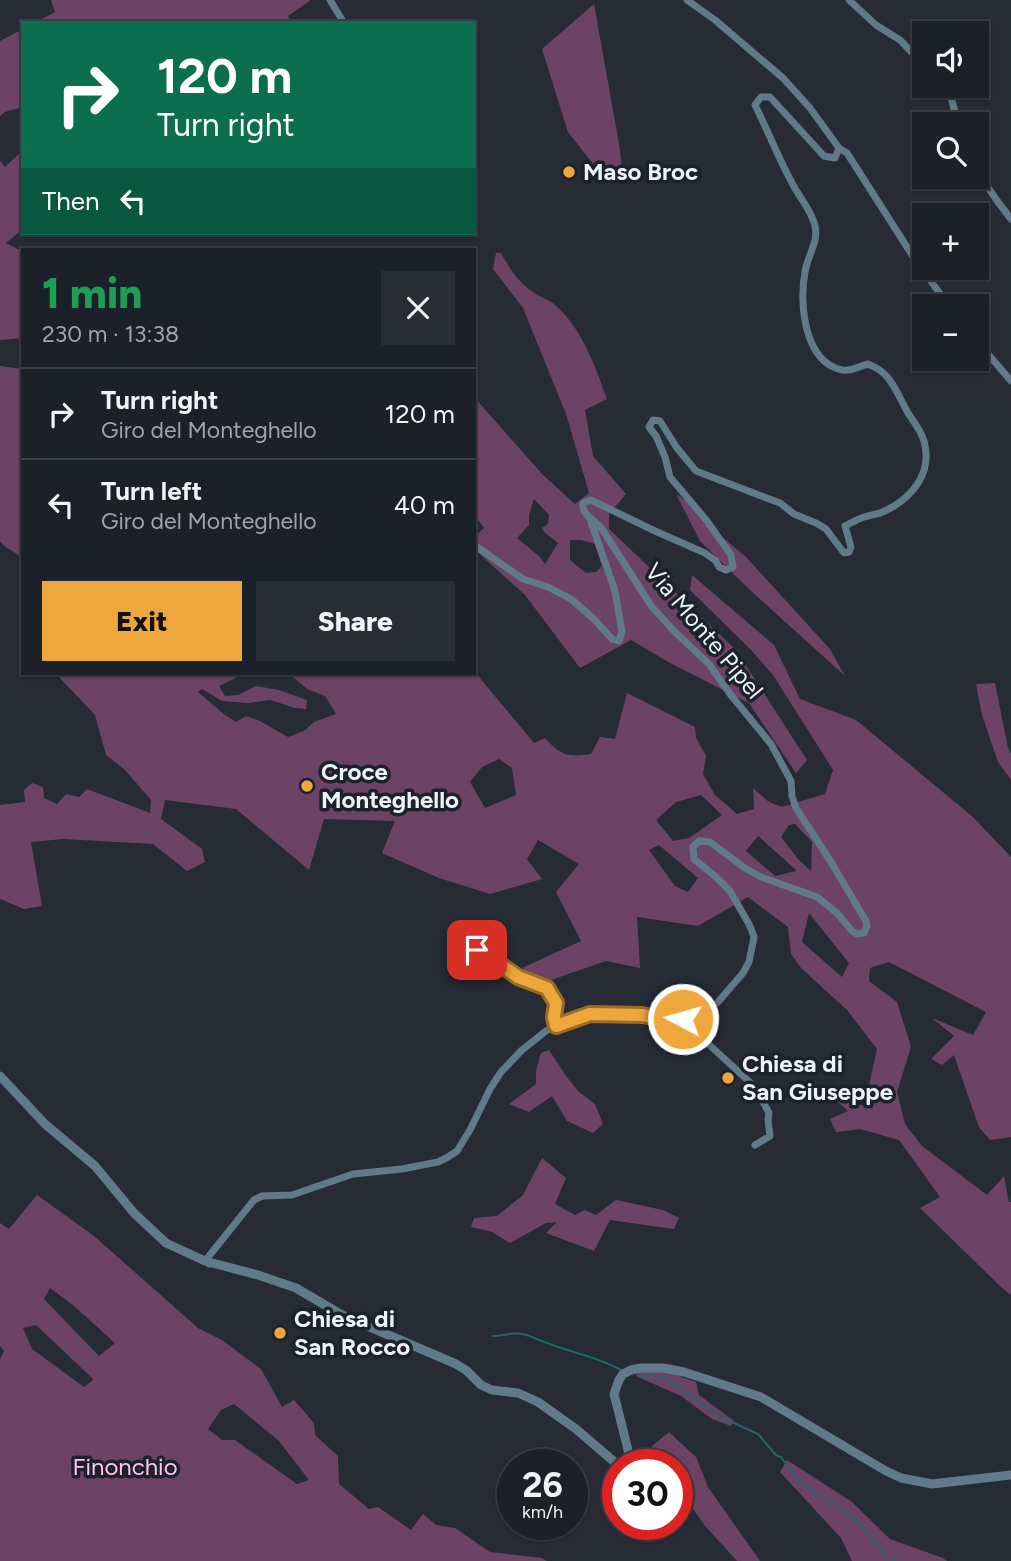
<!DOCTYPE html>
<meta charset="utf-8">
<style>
:root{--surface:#1c2028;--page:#292d34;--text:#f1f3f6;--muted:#a0a3a8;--line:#3a3e45;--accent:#eea73c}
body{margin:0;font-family:Figtree,sans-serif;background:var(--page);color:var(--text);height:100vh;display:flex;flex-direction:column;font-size:26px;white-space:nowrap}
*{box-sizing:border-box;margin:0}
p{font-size:23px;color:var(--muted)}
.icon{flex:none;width:38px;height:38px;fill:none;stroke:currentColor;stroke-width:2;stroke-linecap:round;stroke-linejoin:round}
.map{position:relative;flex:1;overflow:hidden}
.drawer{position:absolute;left:21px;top:248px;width:455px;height:427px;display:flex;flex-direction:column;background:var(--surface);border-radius:0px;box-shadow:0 2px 5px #0004,0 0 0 2px var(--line)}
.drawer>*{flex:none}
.hud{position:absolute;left:21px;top:21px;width:455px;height:214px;border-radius:0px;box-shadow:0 2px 5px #0004,0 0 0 2px var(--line);background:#0b6e4f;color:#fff;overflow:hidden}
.controls{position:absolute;left:912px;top:21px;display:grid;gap:14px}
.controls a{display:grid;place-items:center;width:77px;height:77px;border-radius:0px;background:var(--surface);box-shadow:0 2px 5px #0004,0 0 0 2px var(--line);font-size:35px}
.speed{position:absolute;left:497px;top:1449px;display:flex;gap:14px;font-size:35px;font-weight:700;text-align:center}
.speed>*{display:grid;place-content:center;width:91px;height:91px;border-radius:50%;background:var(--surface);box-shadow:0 2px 5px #0004,0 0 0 2px var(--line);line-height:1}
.speed small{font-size:18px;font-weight:400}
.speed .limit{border:10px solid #d22;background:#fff;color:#111}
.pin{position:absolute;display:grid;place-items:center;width:60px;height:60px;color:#fff;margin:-30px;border-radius:14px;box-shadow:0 4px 10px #0006}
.me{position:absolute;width:77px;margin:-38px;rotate:276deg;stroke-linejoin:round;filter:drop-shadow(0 0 5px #0008)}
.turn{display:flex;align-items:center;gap:24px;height:147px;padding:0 21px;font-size:32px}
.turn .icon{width:91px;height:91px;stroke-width:2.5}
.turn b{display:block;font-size:49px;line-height:60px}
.then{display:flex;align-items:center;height:66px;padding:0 21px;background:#0003;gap:14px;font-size:26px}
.round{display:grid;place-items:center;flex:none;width:74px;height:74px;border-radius:0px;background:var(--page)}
.headline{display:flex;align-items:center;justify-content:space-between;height:119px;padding:0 21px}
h1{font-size:42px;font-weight:800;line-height:52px;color:#1e9e55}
.action{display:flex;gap:14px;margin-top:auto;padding:14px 21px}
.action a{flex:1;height:80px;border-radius:0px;background:var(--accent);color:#111;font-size:28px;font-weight:800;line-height:80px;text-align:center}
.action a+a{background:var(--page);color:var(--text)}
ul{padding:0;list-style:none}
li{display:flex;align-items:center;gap:21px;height:91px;padding:0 21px;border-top:2px solid var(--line)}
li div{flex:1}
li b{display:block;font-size:26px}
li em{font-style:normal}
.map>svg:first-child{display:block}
.green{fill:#6c4364;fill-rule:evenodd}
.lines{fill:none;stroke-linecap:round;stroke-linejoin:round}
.stream{stroke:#24666b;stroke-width:2}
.minor{stroke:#617a89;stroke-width:7}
.tertiary{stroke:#617a89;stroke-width:9}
.route-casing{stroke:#9b6d27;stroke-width:18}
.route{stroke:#eea73c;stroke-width:12}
.poi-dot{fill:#eea73c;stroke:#1c212c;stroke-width:2.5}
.labels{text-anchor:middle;stroke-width:7;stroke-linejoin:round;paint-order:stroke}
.poi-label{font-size:24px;font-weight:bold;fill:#eef2fa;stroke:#1c212c;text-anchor:start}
.street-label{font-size:24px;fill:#eef2fa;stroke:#1c212c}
.park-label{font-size:24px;fill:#fec3f1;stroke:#1c212c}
</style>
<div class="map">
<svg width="1011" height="1561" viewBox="0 0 1011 1561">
<rect width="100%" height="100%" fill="#262b36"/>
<path class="green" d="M51 0H311L288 16 291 23H34L55 12Z
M594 4 619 144 623 174 609 184 568 132 542 49Z
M23 29V107L5 112 0 116V41Z
M23 150V229L6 243 23 252V272L19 276 23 279V338L0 340V161L5 167Z
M496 253H501C510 270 520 284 536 294 542 298 550 300 555 305 582 328 595 366 607 399L585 410 593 456 626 494 609 514V529L736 650 807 760 796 773 749 703 670 663 631 640 580 668 525 595 474 549V537L484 528 474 514V397L543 475 575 504 589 493 566 414 523 308 493 269ZM534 499 549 515 548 524 542 528 544 532 558 543 545 564 540 557 517 538 529 525V515ZM570 540H581L595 544 602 566 596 572 586 573 570 560Z
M0 366 23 369V558L3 545 0 541Z
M676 494 691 504 703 521 746 557 830 649 845 676 751 591 700 541Z
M692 575 774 645 800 699 856 720 973 817 1011 857V1137L990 1140 979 1127 954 1055 942 1065 931 1059 954 1036 932 1018 973 1035 986 1012 889 962 870 968 869 981 897 1002 911 1047 897 1092 905 1124 922 1146 987 1195 1004 1176 1009 1202H1011V1295L1002 1288 920 1208 940 1197 899 1140 860 1129 836 1132 830 1119 848 1111 834 1098 871 1108 869 1085 877 1049 847 1010 801 968 791 954 788 927 748 897 698 926 637 917 640 968 606 961 548 981 522 968 581 941 556 892 579 864 538 840 527 859 542 879 490 894 439 878 382 853 395 821 324 819 309 870 236 809 165 800 161 819 202 849 205 862 187 871 153 844 63 839 31 842 42 906 24 909 0 899V805L25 802 24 790 32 783 43 787 44 798 57 804 66 794 79 797 87 789 150 813 151 800 125 770 106 755 95 715 56 674H238L236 678 219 686 225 696 238 695 256 686 279 690 307 700 306 709 295 708 270 700 248 703 222 701 202 689 198 692 225 715 236 722 246 716 260 721 288 737 304 731 314 722 336 714 325 696 307 689 293 677 267 674H474V671L534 743 545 738C561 756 567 757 591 754L600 737 615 739 627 693 695 727 696 738 706 756 703 774 715 795 737 814 754 809 753 788 769 802 782 807 825 794 833 770 773 675 751 650 690 590ZM499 759 512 768 516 795 485 808 470 782 482 767ZM701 795 722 815 689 838 673 841 656 820 676 802ZM795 824 812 842 811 871 798 859 781 837 789 825ZM758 836 796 870V871L775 876 746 851ZM659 845 698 878 688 892 675 886 649 850ZM809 913 849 963 842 977 802 942Z
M995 683 1008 748 1011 754V780L998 762 982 715 976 684Z
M549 1050 566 1076 579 1092 595 1104 603 1124 593 1133 567 1121 552 1096 529 1112 509 1104 536 1084V1070L541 1053Z
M542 1158 566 1178 555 1204 575 1215 585 1210 596 1215 616 1200 663 1210 679 1218 674 1229 610 1220 594 1251 546 1233 557 1222 546 1223 510 1243 492 1232 471 1227 474 1218 497 1216 523 1195Z
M37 1195 94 1236 198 1328 222 1340 261 1369 282 1407 294 1400 314 1423 315 1435 338 1456 339 1484 369 1509 378 1507 411 1530 423 1514 436 1525 455 1528 490 1552 542 1558 547 1561H0V1359L4 1351 0 1346V1223L9 1229ZM50 1288 74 1306 115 1343 99 1356 44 1299ZM36 1325 93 1379V1380L84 1387 32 1349 23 1328ZM234 1404 279 1441 309 1480 297 1484 235 1440H222L208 1429 221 1410Z
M661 1370 696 1382 699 1395 734 1421 731 1426 712 1419 681 1396 636 1376 639 1372Z
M669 1432 696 1457 708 1487 760 1561H737L705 1526 677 1486V1465H663L651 1447Z
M787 1460 852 1502 890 1539 943 1558 947 1561H852L841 1538 780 1472Z"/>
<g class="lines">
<path class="stream" d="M493 1336C503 1336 512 1332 521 1334 531 1335 538 1340 547 1343 572 1353 598 1357 621 1370
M640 1377 651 1375 665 1378 721 1417 758 1434 776 1455 781 1457 797 1479 815 1493 838 1506 858 1522 885 1554 895 1561"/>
<path class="minor" d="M330 0 344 23
M687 0 715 20 783 78 810 108 839 148 847 153 914 258 949 306
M849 0 876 25 900 40 924 65
M942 86 951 97 958 124
M976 170 998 202 1011 219
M976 340 1011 381
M474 545 523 579 548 587 571 599 594 619 612 639 619 641 622 632 615 591 590 519
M460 932 477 950 518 977 547 988 556 1003 554 1017 556 1025
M690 1017 704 1040 755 1087 769 1113 768 1120 770 1136 755 1145
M209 1264 205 1261 254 1200 262 1196 292 1195 353 1174 402 1169 438 1162 448 1157 457 1151 470 1130 490 1089 501 1072 522 1050 546 1031 556 1025 590 1014 642 1015 670 1020 683 1019 708 1010 718 1002 743 973 749 962 754 937 750 926 730 891 716 877 694 859 693 847 699 841 710 842 745 868 761 877 817 897 837 913 852 931 857 934 864 933 867 926 866 921 831 862 796 808 792 796 791 781 771 744 730 694 709 664 675 632 652 607 604 532C602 529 600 526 597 524 590 516 582 515 583 503L591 500 655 531 705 553 716 561 719 567 726 570 733 567 731 555 707 521 670 477 665 457 656 436 649 427 653 420 660 421 677 448 696 471 780 503 794 514 816 523 826 529 844 553 849 552 851 547 845 526C851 523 858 519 864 517 871 515 879 514 885 511 912 498 933 473 924 441 921 431 914 422 908 413 901 401 893 380 882 372 878 368 872 366 868 364 860 366 849 372 842 370 804 362 799 303 805 272 807 257 819 241 815 226 812 211 799 197 792 183 778 157 768 131 755 105L761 97H770L824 156 835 158 839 148"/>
<path class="tertiary" d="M0 1076 45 1124 95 1166 134 1213 166 1243 205 1261 258 1275 296 1288 342 1315 456 1364 467 1371 481 1385 492 1390 518 1393 538 1402 576 1429 618 1465
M627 1465 630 1458 614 1394 619 1380 623 1374 631 1370 641 1368H663L684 1372 761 1397 886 1471 901 1478 932 1484 1011 1475"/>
</g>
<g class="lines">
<defs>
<path id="route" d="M477 950 494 960 518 977 547 988 556 1003 554 1017 556 1026 590 1014 642 1015 670 1020 683 1019"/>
</defs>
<use href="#route" class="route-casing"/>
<use href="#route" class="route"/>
</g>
<g class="poi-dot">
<circle cx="569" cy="172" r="7"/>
<circle cx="307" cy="786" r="7"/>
<circle cx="728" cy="1078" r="7"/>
<circle cx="280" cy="1333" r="7"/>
</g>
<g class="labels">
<g class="poi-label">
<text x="583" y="180">Maso Broc</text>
<text x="321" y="780">Croce<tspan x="321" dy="28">Monteghello</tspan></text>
<text x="742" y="1072">Chiesa di<tspan x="742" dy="28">San Giuseppe</tspan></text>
<text x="294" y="1327">Chiesa di<tspan x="294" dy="28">San Rocco</tspan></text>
</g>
<g class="street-label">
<text transform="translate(704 631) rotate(50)" y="8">Via Monte Pipel</text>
</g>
<g class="park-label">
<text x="125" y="1475">Finonchio</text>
</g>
</g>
</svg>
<div class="controls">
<a><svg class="icon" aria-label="sound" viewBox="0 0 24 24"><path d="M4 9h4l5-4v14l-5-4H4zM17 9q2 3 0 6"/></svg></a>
<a><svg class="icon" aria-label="search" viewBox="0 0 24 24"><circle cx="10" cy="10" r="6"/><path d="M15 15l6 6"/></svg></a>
<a>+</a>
<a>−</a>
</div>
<div class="speed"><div>26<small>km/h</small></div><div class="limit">30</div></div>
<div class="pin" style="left:477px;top:950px;background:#d93025"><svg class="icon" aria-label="arrive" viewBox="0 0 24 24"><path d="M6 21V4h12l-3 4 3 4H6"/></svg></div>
<svg class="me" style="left:683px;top:1019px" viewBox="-20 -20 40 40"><circle r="17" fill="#eea73c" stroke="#fff" stroke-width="3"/><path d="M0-11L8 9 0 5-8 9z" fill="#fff"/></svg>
<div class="hud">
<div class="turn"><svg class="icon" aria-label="right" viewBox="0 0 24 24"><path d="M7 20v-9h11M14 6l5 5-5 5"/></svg><div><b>120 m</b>Turn right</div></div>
<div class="then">Then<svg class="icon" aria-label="left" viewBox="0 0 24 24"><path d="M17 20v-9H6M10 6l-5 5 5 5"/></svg></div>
</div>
<section class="drawer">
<div class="headline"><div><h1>1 min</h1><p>230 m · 13:38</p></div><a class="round"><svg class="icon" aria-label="close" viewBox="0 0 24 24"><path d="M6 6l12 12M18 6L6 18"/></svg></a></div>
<ul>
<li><svg class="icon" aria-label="right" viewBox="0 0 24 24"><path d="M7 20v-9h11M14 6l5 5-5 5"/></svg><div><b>Turn right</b><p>Giro del Monteghello</p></div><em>120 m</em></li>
<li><svg class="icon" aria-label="left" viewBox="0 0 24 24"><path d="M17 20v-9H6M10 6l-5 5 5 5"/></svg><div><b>Turn left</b><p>Giro del Monteghello</p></div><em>40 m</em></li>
</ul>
<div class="action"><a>Exit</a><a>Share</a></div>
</section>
</div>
